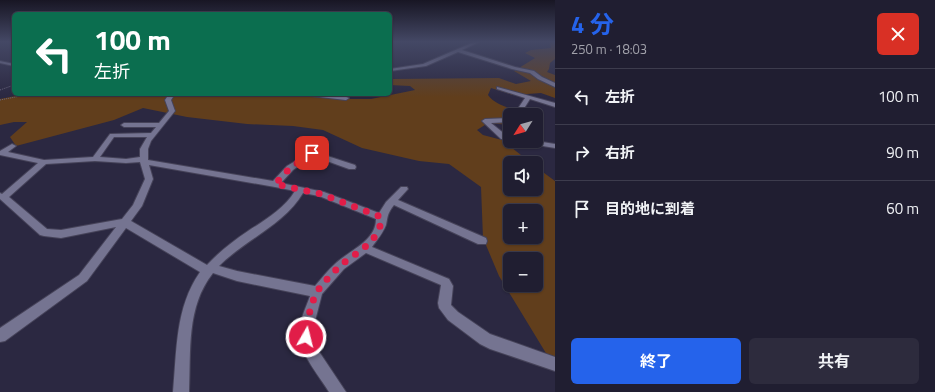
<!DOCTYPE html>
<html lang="ja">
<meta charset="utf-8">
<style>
:root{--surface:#201e31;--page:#2d2b3d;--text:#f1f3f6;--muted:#a2a2ab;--line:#3d3c4d;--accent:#2563eb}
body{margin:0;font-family:"Titillium Web","Noto Sans JP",sans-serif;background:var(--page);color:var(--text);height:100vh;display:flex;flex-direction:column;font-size:15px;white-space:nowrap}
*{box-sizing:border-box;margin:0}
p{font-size:13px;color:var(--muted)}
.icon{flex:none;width:22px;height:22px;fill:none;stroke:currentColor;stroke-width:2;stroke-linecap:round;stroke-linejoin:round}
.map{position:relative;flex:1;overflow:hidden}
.drawer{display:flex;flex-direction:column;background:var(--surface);width:380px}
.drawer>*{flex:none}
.guide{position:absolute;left:12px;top:12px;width:380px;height:84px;border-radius:6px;box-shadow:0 1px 3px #0004,0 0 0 1px var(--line);background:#0b6e4f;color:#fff;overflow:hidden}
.needle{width:26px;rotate:233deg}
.controls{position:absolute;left:503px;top:108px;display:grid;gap:8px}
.controls a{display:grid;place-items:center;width:40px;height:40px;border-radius:6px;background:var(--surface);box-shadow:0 1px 3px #0004,0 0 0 1px var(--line);font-size:20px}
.pin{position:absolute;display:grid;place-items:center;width:34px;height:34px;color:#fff;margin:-17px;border-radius:8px;box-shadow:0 2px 6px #0006}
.me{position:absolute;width:44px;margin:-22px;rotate:8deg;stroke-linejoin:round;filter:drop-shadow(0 0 3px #0008)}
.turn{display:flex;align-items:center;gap:14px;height:84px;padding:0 16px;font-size:18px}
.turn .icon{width:52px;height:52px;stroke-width:2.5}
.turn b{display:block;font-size:28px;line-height:34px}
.round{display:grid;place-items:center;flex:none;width:42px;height:42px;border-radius:6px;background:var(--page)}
.head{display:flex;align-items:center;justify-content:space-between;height:68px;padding:0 16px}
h1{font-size:24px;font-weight:700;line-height:30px;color:var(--accent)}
.primary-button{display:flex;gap:8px;margin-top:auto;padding:8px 16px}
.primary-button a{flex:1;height:46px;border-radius:6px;background:var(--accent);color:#fff;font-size:16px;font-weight:700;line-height:46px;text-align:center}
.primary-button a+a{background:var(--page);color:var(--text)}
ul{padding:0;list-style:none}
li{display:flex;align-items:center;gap:12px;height:56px;padding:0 16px;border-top:1px solid var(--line)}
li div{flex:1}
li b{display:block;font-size:15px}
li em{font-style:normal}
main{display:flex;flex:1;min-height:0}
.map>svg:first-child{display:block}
.green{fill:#613e1c;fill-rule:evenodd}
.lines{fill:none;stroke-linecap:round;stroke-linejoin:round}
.minor-casing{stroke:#464359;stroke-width:2}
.path{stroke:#6b687f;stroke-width:1;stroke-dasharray:1 1;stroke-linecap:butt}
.minor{fill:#757491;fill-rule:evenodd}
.route{stroke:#e11d48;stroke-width:7;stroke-dasharray:0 12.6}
</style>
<main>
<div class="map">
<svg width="555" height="392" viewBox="0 0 555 392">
<rect width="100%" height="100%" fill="#2b2841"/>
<path class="green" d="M550 42H555V59L550 63 549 69 547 72 555 75V98L541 93 513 95 491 88 488 95C495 105 509 107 520 113L519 115H510V125L488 123 477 130 483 135 502 140 531 163H510V189H536V167L555 181V368L499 276 483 238 481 187 449 164 419 161 362 148 323 130 293 126 247 124 187 117 143 108 114 120 16 146 10 137 27 122H14L0 125V99L26 94H313L350 99H371L415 90 410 86 390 85V79L499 78 516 84 531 81 514 71 535 58 525 53 531 50 551 48ZM510 211H536V237H510ZM510 259H536V285H510Z"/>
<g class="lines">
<defs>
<path id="minor" d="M474 42H479L462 50 515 67 534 71 542 77 555 83V87L538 79 530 73 512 69 458 52 426 66 390 71V69L423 64Z
M0 61 14 64V66L0 63Z
M497 87 555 103V107L530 99 523 110 524 115H518L517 110 525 98 497 89Z
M169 94H175L171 100 175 111 151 141 148 149V160L273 181 287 166 312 151 355 165 356 167 355 169H349L313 156 293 170 281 183 324 192 379 213 386 202 401 187H407L408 189 398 200 486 238 487 241 486 244H478L394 205C387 214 388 216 386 225 383 233 377 240 372 247L449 279 453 286 451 305 458 312 490 334 555 357V371L490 349 480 344 448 320 439 308 438 303 441 285 366 253 344 269 322 294 314 325 313 337 316 347 346 392H329C319 376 303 357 299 338 297 325 306 308 310 296L237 281 213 273C186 307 191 351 189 392H173C177 350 175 308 200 272L126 228 87 281 5 341 0 342V328L79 275 116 227 61 238 44 236 40 235 0 199V193L2 194 38 163 0 155V151L12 144 16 146 8 152 44 160 93 157 110 134 151 133 156 127H124L121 125 124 123H159L169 111 165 100ZM114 137H147L140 149V157L126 159 100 157ZM95 161 126 163 140 162 145 179 133 205 122 219 61 230 47 229 9 197 46 164ZM149 165 275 187 295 191C284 209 265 220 248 231 233 241 219 252 207 265L131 221 142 206 153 179ZM303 193 319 196 376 219C376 241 350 250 336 263 328 270 321 279 315 286L237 271 219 266C245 240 284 225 303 193Z
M308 94C319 94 340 93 349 98L346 100 311 96Z
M510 118V122L491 123 506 135 510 136V140L501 139 482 121 485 119Z
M521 141H536L555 144V148L525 143Z"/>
</defs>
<use href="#minor" class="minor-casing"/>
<path class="path" d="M0 90 14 85
M0 100 31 94"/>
<use href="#minor" class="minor"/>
</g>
<linearGradient id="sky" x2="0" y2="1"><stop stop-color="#181624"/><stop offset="0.43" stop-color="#444865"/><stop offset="1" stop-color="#444865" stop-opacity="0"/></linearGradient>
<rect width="555" height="97" fill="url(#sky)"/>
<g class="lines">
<path class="route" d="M306 337C307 323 310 305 317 292 321 285 335 270 341 265 357 252 382 240 381 217L321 194 275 184 290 168 312 153"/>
</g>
</svg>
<div class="controls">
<a><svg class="needle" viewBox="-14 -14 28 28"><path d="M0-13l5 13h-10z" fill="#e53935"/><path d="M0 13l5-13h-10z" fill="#a2a2ab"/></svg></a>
<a><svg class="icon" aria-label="sound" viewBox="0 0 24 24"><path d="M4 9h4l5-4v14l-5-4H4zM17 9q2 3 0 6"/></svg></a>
<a>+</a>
<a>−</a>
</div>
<div class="pin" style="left:312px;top:153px;background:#d93025"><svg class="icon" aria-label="arrive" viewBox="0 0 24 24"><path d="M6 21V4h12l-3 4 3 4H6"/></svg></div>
<svg class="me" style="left:306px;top:337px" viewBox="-20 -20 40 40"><circle r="17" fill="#e11d48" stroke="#fff" stroke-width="3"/><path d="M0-11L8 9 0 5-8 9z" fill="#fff"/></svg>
<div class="guide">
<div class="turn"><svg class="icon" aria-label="left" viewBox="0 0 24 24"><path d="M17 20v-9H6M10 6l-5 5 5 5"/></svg><div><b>100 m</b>左折</div></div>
</div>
</div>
<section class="drawer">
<div class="head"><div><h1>4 分</h1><p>250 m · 18:03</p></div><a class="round" style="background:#d93025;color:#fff"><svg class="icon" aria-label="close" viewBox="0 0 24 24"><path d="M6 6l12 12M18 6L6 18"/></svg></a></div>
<ul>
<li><svg class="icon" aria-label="left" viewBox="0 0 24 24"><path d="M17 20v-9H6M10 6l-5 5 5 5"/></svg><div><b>左折</b></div><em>100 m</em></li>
<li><svg class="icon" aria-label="right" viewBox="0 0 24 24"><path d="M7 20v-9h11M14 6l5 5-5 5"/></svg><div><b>右折</b></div><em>90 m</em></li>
<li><svg class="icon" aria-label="arrive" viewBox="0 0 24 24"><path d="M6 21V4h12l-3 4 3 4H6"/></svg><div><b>目的地に到着</b></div><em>60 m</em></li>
</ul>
<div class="primary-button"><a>終了</a><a>共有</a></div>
</section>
</main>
